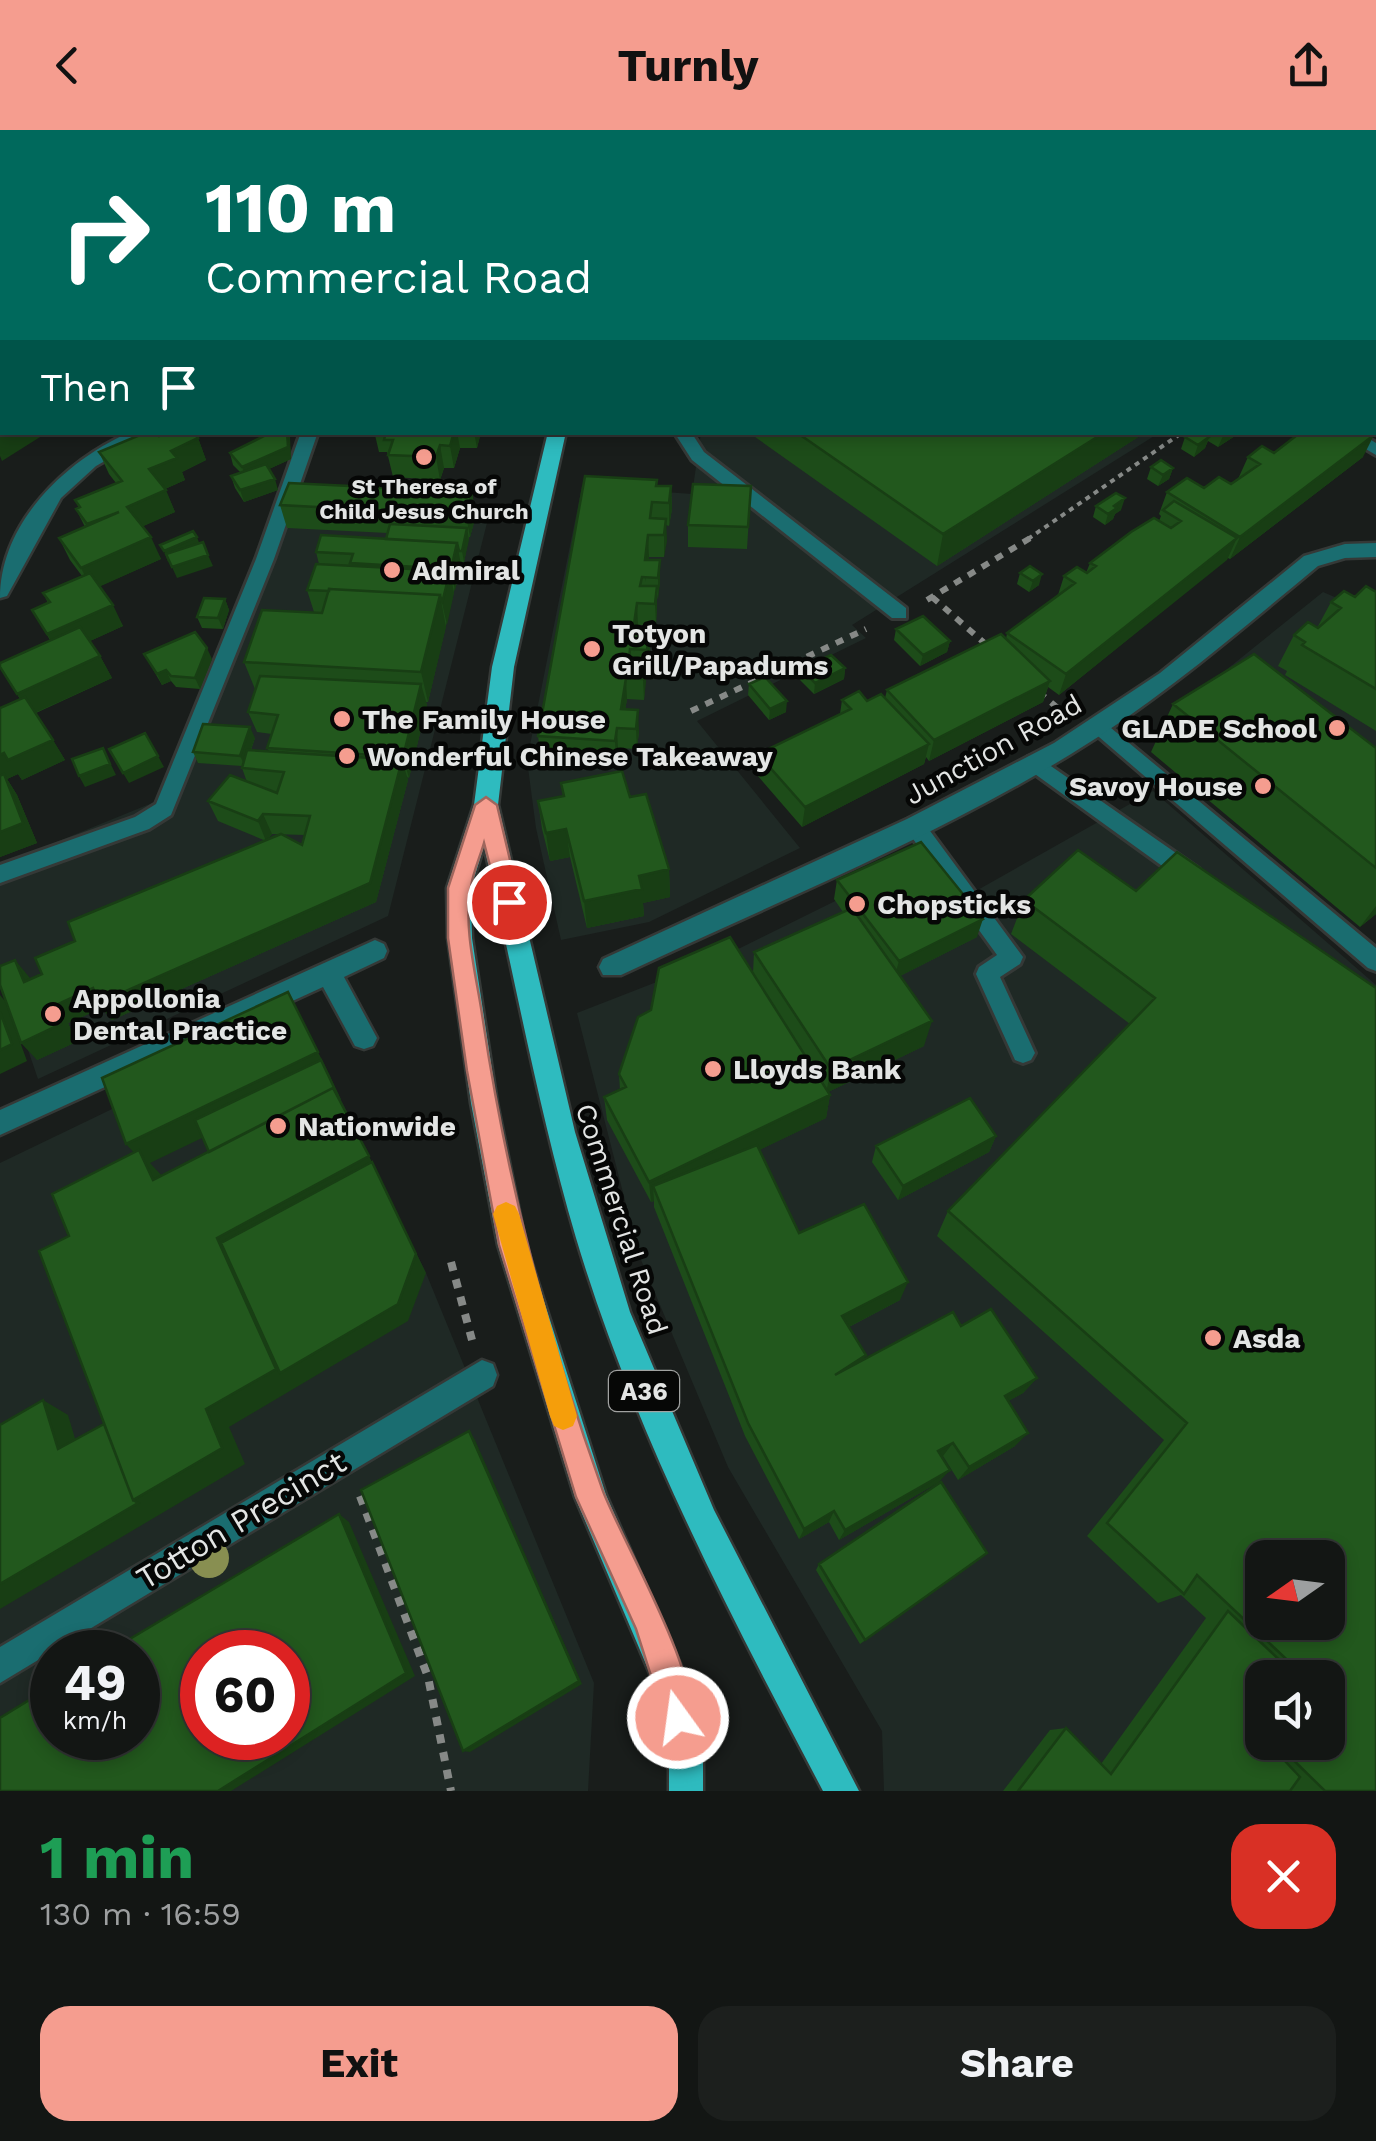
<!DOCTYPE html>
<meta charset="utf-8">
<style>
:root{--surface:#131614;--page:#1c1f1d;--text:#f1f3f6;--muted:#9d9fa0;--line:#323534;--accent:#f59d8f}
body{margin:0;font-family:"Work Sans",sans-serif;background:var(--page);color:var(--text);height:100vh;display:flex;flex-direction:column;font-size:38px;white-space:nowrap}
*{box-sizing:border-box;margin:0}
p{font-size:32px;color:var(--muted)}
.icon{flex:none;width:55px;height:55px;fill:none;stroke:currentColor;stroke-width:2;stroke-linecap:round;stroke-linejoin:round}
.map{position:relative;height:1661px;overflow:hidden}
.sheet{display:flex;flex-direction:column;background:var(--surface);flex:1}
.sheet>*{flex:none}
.banner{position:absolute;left:0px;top:0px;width:1378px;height:305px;box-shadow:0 5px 15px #0003,0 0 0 2px var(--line);background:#00695c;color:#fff;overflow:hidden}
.needle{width:65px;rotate:256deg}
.buttons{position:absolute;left:1245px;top:1410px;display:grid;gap:20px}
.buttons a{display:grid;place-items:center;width:100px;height:100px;border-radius:20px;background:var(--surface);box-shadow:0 5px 15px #0003,0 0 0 2px var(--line);font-size:50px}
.speed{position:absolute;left:30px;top:1500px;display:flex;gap:20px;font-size:50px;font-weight:700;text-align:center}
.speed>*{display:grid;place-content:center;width:130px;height:130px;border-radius:50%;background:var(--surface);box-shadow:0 5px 15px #0003,0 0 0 2px var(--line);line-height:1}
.speed small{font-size:25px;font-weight:400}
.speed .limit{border:15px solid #d22;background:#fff;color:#111}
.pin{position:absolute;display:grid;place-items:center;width:85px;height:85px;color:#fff;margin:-42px;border:5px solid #fff;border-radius:50%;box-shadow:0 2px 10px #0007}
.me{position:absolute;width:110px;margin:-55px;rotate:346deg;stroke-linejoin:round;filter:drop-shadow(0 0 8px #0008)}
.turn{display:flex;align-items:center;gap:35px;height:210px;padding:0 40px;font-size:45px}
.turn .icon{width:130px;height:130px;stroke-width:2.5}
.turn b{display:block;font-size:70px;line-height:85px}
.then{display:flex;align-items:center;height:95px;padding:0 40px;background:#0003;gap:20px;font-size:38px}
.round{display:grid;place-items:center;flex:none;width:105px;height:105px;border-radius:30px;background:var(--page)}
.headline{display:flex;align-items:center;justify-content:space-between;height:170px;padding:0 40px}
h1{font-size:60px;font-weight:700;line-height:75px;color:#1e9e55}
.button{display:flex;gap:20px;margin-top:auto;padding:20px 40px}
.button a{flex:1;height:115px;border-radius:30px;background:var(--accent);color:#111;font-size:40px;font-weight:700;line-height:115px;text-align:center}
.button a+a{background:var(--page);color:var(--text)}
header{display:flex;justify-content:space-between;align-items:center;height:130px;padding:0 40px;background:var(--accent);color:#111;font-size:45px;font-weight:700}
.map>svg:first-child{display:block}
.built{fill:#1f2925;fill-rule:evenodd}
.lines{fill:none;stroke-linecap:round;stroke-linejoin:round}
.lane-casing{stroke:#353937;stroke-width:6}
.street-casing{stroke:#353937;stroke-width:5}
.primary-casing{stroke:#353937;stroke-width:5}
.path-far2{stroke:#868987;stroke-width:4;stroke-dasharray:5 5;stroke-linecap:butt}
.path-far1{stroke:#868987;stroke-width:6;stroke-dasharray:8 8;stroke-linecap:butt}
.path{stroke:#868987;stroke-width:8;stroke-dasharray:9 9;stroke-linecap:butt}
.lane{fill:#1a6d70;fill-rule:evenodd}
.street{fill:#1a6d70;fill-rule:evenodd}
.primary{fill:#2ebbbf;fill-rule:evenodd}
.tree{fill:#888f51}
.wall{fill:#1d4c19;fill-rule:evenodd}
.shaded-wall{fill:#183e14}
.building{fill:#22581d;stroke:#183e14;stroke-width:2.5;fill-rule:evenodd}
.route{fill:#f59d8f;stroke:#9f665d;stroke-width:2.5}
.slow{fill:#f59e0b}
.poi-dot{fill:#f59d8f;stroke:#060706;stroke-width:4}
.labels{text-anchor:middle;stroke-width:9;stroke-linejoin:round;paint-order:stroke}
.far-poi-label{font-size:22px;font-weight:bold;fill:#e3e5e4;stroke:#060706}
.shield{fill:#060706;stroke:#a1a2a1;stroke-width:2.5}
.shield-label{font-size:25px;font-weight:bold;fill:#e3e5e4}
.poi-label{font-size:28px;font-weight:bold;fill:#e3e5e4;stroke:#060706;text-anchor:start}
.street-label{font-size:28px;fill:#e3e5e4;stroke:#060706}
.near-street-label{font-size:32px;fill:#e3e5e4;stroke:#060706}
</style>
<header><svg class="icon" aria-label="back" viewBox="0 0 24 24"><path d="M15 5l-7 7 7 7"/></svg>Turnly<svg class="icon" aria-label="share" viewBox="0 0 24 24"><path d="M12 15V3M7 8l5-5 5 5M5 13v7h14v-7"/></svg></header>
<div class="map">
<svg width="1376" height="1661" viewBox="0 0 1376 1661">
<rect width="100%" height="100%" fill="#191d1b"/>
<path class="built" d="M701 303H1159L852 495 866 508 697 591 800 718 649 792 561 810 536 698 527 630 582 356 692 364Z
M279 368 491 377 388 786 38 949 0 838V735L157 671Z
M1323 462 1376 485V653L1221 544Z
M1153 661 1376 855V1661H884L882 1601 728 1337 639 1125 577 883 726 825 916 731 951 775ZM1262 1428H1328V1492H1262ZM1262 1548H1328V1612H1262Z
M301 888 426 1143 594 1553 588 1661H0V1033ZM52 1522H138V1608H52ZM202 1522H288V1608H202Z"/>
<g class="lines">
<defs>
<path id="lane" d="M301 302H318L274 429 171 685 149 699 0 753V735L135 687 156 674 256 429Z
M674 302H691L704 322 906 478V488H892L692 330Z
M1337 302H1358L1376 313V325Z
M1099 588 1376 818V841L1368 838 1092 601 1089 596 1092 591Z
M1035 625 1199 739 1202 745 1199 751H1183L1028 639 1025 633 1028 627Z
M915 688 922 690 1023 827 1020 834 1000 847 1035 923 1031 930 1023 933 1015 930 976 844 979 837 997 825 908 702 904 696Z"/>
<path id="street" d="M2 94V104L0 105V95Z
M130 302H156L96 336 61 368 7 466 0 468C0 393 65 331 130 302Z
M1376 413V427L1345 428 1318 436C1238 502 1160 570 1071 624 929 711 771 774 621 845H603L599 837 603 829 907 689 1054 613 1160 543 1304 426 1345 414Z
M375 810 384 814 387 821 384 828 344 847 377 908 373 916 364 919 355 916 323 857 0 1005V980Z
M482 1230 493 1234 497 1245 493 1256 0 1553V1517Z"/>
<path id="primary" d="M615 0H631V2H616Z
M548 302H566L514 537 498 675 575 1002 630 1182 714 1380 859 1661H823C729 1483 634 1302 576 1108 538 979 515 847 484 716L471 758 472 808 497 973 526 1115 606 1365 688 1552 703 1624V1661H669V1624L654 1553 575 1367 498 1115 471 973 448 808 447 758 474 675 492 537Z"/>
</defs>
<use href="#lane" class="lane-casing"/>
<use href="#street" class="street-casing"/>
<use href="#primary" class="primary-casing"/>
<path class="path-far2" d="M1159 0 1163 2
M1028 409 1183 302"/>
<path class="path-far1" d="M932 467 989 517
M927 470 1032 407
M1039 562 1060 580
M691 581 866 499"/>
<path class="path" d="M451 1132 472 1210
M360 1366 428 1547 451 1661"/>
<use href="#lane" class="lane"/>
<use href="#street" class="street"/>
<use href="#primary" class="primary"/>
</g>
<circle class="tree" cx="209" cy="1428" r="20"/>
<path class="wall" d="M825 0H950L956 2H834Z
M987 0H1104L1110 2H992Z
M1308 0H1376V55L1375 2H1312Z
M272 302H289L291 329 269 339 278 360 244 372 235 358 231 346 241 343 233 335 230 323Z
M370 302H481L477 318H460L454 338H444L440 350 393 347 387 322H379L375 305H370Z
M748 302H1146L937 436Z
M1205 302H1236L1235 306 1218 317 1208 311 1205 318 1194 327 1181 319 1185 307Z
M159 306 198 308 206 330 182 342 185 350 165 359 175 382 143 396 161 429 100 456 123 496 90 511 100 526 112 548 36 583 65 630 22 650 18 644 7 649 17 665 37 713 0 727V578L20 569 0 537 50 510 32 480 48 473 43 463 82 446 70 430 59 408 85 397 76 379 79 378 75 370 116 353 109 344 99 322Z
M1274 323 1363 327 1230 429 1228 428 1059 565 1048 557 1043 572 929 631 926 627 924 634 802 697 757 645 758 624 840 584 842 570 867 571 885 568 887 560 1006 509 1007 503 1058 465 1064 446 1086 443 1090 433 1159 391 1161 386 1159 384 1167 362 1231 354 1238 349 1248 327Z
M1151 337 1173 338 1169 349 1158 356 1147 349Z
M657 350V356H671L672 379 669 396 666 395 664 427H649L648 430H660V452L657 470 656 495H638L637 501 649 502 650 523 648 541H646L644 570 627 569 625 580 639 601 637 619 618 618 616 631 541 627 538 606Z
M751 356 747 419 688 417V395Z
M280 375 476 385 470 407H469L464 432H461L428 572H426L427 575 409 648 407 647 408 650 376 772 112 890 102 878 68 893 76 912 37 930 30 849 42 844 75 811 266 711 218 691 208 671 247 652 242 638V636L198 633 193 622 255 608 251 620 269 621 267 618 272 604 257 602 248 582 255 559 244 532 322 483 314 482 307 460 319 434 316 422 386 409 388 403 287 398ZM272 704 305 705 302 715 267 710Z
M1096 376 1121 380 1115 384 1113 389 1105 395 1093 387Z
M1020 443 1039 455 1029 462 1017 454Z
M1376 462V601L1285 545 1287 541 1278 536 1294 505 1317 498 1331 472Z
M225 469 229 480 223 499 202 498 197 487Z
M896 499 950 511 947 522 920 536 894 510Z
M144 524 212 529 200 559 176 557 171 551 162 555Z
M845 538 844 549 814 564 800 550 801 539Z
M749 554 786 582 769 590 748 565Z
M1173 574 1376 618V784L1360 797 1151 622Z
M561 653 630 667 669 739 670 767 643 773 644 786 587 798 570 727 550 731 542 699 538 671 563 666Z
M837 750 977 807 900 846 924 916 828 962 830 965 826 988 759 1020 799 1103 900 1170 849 1197 864 1230 961 1196 1037 1248 1023 1263 1008 1271 1015 1316 958 1350 943 1326 939 1352 839 1410 829 1392 799 1409 745 1306 654 1077V1071L651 1072 607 990 604 967 620 960 619 944 753 843 754 822 843 782 834 769Z
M1136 761 1376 1661H1003L1050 1600 1066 1598 1101 1634 1206 1488 1181 1465 1158 1473 1087 1406 1164 1310 937 1106 948 1081 1130 894 1011 804 1024 770ZM1262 1548H1328V1612H1262Z
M996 1006 989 1022 898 1070 872 1032 876 1016Z
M987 1423 860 1514 816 1440 819 1434Z"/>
<path class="shaded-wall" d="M138 0H197L190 2H139Z
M2 43V64L0 58V44Z
M0 128 2 132V153L0 154 2 164 0 165Z
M2 301V302H48L2 331 0 326V303Z
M287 302H289L290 307 291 329 246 349 242 337Z
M454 302H457L460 318 454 338 450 316Z
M474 302H481L477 318Z
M1105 302H1146L937 436 943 404Z
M1228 302H1236L1235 306 1218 317 1223 306Z
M1374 305 1363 327 1230 429 1240 407Z
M1209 307 1205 318 1194 327 1198 315Z
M198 308 206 330 182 342 185 350 158 362 149 339 171 321Z
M440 315 444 338 440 350 436 327Z
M1173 338 1169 349 1158 356 1163 345Z
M275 349 278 360 244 372 240 360Z
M671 356 672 379 669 396V373Z
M166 360 175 382 137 399 127 377Z
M472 362 476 385 470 407 466 385Z
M1125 368 1121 380 1115 384 1113 389 1105 395 1108 384 1114 376Z
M666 389 667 411 664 427V405Z
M467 398 469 410 464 432 462 421Z
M648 405 649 427 645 452V430Z
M151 407 161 429 92 460 81 438Z
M197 407 201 418 168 432 164 421Z
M1237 408 1227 430 1059 565 1066 544Z
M457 413 461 435 455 461 451 439Z
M208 425 213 436 177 448 172 437Z
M660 430V452L658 470V448Z
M450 441 454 463 447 495 442 473Z
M1042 444 1039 455 1029 462 1033 451Z
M657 456V478L656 495 655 474Z
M440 465 446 497 428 572 421 542Z
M225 469 229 480 223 499 218 488Z
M637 473 638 495 634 522 633 501Z
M113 475 123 496 59 525 47 504Z
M649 502 650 523 648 541 647 520Z
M950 511 947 522 920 536 923 525Z
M207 518 212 529 200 559 195 548Z
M100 526 112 548 30 585 17 564Z
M645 531 646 552 644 570 643 549Z
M845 538 844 549 814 564 815 553Z
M166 540 171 551 162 555 157 544Z
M626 548 627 569 622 600 621 579Z
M1050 551 1043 572 929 631 934 610Z
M421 554 427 575 409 648 403 627Z
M787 571 786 582 769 590 770 579Z
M638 580 639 601 637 619 636 599Z
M250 597 255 608 245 636 240 626Z
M617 598 618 618 616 631 615 611Z
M53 610 65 630 22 650 18 644 7 649 17 665 37 713 0 727V625Z
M929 614 924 634 802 697 805 677Z
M103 618 116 645 85 657 79 646Z
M158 626 164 637 129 653 123 643Z
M402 630 408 650 376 772 112 890 102 878 68 893 76 912 37 930 21 913 54 876 93 858 370 753Z
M263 684 272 704 266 711 258 691Z
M566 699 570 727 550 731 546 703Z
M669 739 670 767 643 773 644 786 587 798 584 771 639 746Z
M1376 776V784L1360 797Z
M983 789 977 807 894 849 899 831Z
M15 830 30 848 39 870 24 852Z
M288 862 330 946 348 987 329 947 150 1033 163 1047 153 1050 145 1035 126 1014Z
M0 865 5 871 27 931 0 944Z
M932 891 924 916 826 963 831 939Z
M830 965 826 988 658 1069 653 1056 654 1071 651 1072 649 1052Z
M996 1006 989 1022 898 1070 903 1056Z
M369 1026 426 1143 408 1191 229 1297 245 1334 0 1479V1454L133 1370 206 1279 217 1108Z
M908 1152 900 1170 837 1203 842 1186Z
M1037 1248 1023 1263 993 1280 1005 1266Z
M43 1270 68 1285 82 1332 58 1319Z
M469 1301 475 1310 582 1554 470 1622 463 1621Z
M1028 1303 1015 1316 958 1350 969 1337Z
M953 1313 943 1326 929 1333 938 1321Z
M950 1340 939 1352 839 1410 845 1400Z
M834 1381 829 1392 799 1409 804 1399Z
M339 1384 349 1392 415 1546 231 1661H218Z"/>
<path class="building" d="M61 0H71L73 2 76 0H126L120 2H54Z
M339 0H393L394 2H329Z
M697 0H778L779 2H697Z
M891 0H950L956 2H896Z
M1044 0H1104L1110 2H1050Z
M1334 0H1376V29L1375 2H1325Z
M2 18V43L0 44V19Z
M2 102V130L0 128V103Z
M1376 213V274H1375Z
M2 259V301L0 303V260Z
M147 302H156L159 306 171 302H194L198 308 171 321 177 328 149 339 166 360 127 377 151 407 81 438 59 408 119 382 87 394 76 379 80 377 75 370 122 351 99 322Z
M272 302H287L288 317 242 337 230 323Z
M386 302H454L450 316 440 315 436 327 388 325 393 310H384Z
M796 302H1105L943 404Z
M1192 302H1202L1209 307 1198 315 1185 307Z
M1301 302H1370L1374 305 1240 407 1167 362 1187 348 1204 358 1219 347 1231 354 1260 334 1248 327 1262 316 1274 323Z
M1161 330 1173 338 1163 345 1151 337Z
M266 334 275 349 240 360 231 346Z
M585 346 657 350 656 356H671L669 373 652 372 650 388 666 389 664 405H648L645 430H660L658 448 642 447 640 456H657L655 474 637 473 633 501 649 502 647 520 630 519 629 530 645 531 643 549 626 548 621 579 638 580 636 599 617 598 615 611 538 606Z
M289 353 472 362 466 385 280 375Z
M693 354 751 356 748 397 688 395Z
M1116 363 1125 368 1114 376 1117 378 1108 384 1096 376Z
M1174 371 1237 408 1066 544 1007 503 1075 453 1064 446 1077 437 1087 443 1096 436 1090 433 1131 402 1154 388 1171 398 1181 391 1163 380Z
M390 394 467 398 462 421H459L457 413 386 409Z
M193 401 197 407 164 421 160 415Z
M321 405 457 413 451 439 350 433 353 424 316 422Z
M203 412 208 425 172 437 166 424Z
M316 434 450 441 442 473 440 465 329 459V461L307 460Z
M1030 436 1042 444 1033 451 1020 443Z
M90 443 113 475 47 504 32 480 50 472 43 463Z
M1366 456 1376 462V559L1302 515 1305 512 1294 505 1308 492 1318 498 1341 478 1331 472 1344 461 1355 467Z
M329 459 440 465 421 542 244 532 262 480 322 483Z
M204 468 225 469 218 488 197 487Z
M923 486 950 511 923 525 896 499Z
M80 497 100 526 17 564 0 537V533Z
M195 502 207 518 195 548 171 546 166 540 157 544 144 524Z
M1001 504 1050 551 934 610 887 560Z
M1254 524 1376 618V738L1173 574Z
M831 525 845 538 815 553 801 539Z
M260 546 421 554 403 627 267 618 278 585 248 582Z
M765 547 787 571 770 579 749 554Z
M859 561 867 571 881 564 929 614 805 677 758 624 851 579 842 570Z
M25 567 53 610 8 630 4 623 0 625V578Z
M203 594 250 597 240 626 193 622Z
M145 603 158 626 123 643 109 619Z
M103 618 110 634 79 646 72 629Z
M247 620 402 630 370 753 99 873 93 858 54 876 61 894 21 913 0 855V836L15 830 24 852 42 844 35 828 75 811 68 792 281 704 302 715 310 686 263 684 258 691 208 671 230 645 277 663 284 642 242 638Z
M622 641 630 667 646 664 669 739 639 746 642 759 584 771 566 699 546 703 538 671 564 666 561 653Z
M4 644 23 693 0 702V646Z
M921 712 983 789 899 831 837 750Z
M1078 720 1136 761 1177 722 1376 858V1661H1325L1275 1612H1328V1548H1296L1300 1542 1197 1445 1184 1464 1107 1393 1187 1293 948 1081 1155 868 1024 770ZM1262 1428H1328V1492H1262Z
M852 778 932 891 831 939 754 822Z
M730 807 830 965 649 1052 604 967 626 957 619 944 638 887 651 880 659 838Z
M288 862 318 922 126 1014 102 948Z
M0 882 12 914 0 920Z
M321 930 340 970 333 958 209 1022 195 990Z
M333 958 369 1026 217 1108 276 1239 206 1279 222 1318 133 1370 39 1121 69 1106 52 1064 139 1020 153 1050Z
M970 968 996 1006 903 1056 876 1016Z
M757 1015 799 1103 864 1074 908 1152 842 1186 866 1225 835 1245 953 1182 961 1196 991 1179 1037 1248 1005 1266 1028 1303 969 1337 953 1313 938 1321 950 1340 845 1400 834 1381 804 1399 748 1293 653 1056Z
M372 1032 416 1124 398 1174 280 1243 221 1113Z
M43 1270 58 1319 104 1294 133 1370 138 1373 0 1454V1295Z
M469 1301 579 1551 463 1621 361 1360Z
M941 1352 987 1423 865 1510 819 1434Z
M339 1384 406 1543 218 1661H0V1588L52 1556V1608H138V1522H108ZM202 1522H288V1608H202Z
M1228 1481 1293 1543 1290 1548H1262V1588L1254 1600 1262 1608V1612H1267L1300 1647 1290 1661H1018L1066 1598 1111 1644Z"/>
<path class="route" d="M486 667 497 675 520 772 517 778H501L484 713C480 727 473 742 471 757 463 797 476 844 482 884 506 1047 547 1206 603 1361 621 1409 707 1555 689 1599L678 1603 668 1599 636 1499 576 1367 499 1115 467 941 448 808V758L475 675Z"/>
<path class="slow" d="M506 1072 515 1076 519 1084 577 1286 573 1296 563 1300 554 1296 550 1286 493 1084 497 1076Z"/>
<g class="poi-dot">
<circle cx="424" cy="327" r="10"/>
<circle cx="392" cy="440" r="10"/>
<circle cx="592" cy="519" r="10"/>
<circle cx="342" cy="589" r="10"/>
<circle cx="1337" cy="598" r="10"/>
<circle cx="347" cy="626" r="10"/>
<circle cx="1263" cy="656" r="10"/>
<circle cx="857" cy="774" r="10"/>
<circle cx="53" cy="884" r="10"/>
<circle cx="713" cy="939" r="10"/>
<circle cx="278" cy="996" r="10"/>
<circle cx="1213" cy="1208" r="10"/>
</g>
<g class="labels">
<g class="far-poi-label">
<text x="424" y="364">St Theresa of<tspan x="424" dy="25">Child Jesus Church</tspan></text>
</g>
<rect class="shield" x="609" y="1241" width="70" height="40" rx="8"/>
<g class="shield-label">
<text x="644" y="1270">A36</text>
</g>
<g class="poi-label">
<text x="412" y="450">Admiral</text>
<text x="612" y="513">Totyon<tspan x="612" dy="32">Grill/Papadums</tspan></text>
<text x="362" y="599">The Family House</text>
<text x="1317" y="608" text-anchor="end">GLADE School</text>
<text x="367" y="636">Wonderful Chinese Takeaway</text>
<text x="1243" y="666" text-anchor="end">Savoy House</text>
<text x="877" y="784">Chopsticks</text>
<text x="73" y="878">Appollonia<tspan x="73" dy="32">Dental Practice</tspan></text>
<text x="733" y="949">Lloyds Bank</text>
<text x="298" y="1006">Nationwide</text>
<text x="1233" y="1218">Asda</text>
</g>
<g class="street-label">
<text transform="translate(993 619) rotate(-29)" y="10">Junction Road</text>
<text transform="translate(622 1089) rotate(72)" y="10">Commercial Road</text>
</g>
<g class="near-street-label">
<text transform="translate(241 1390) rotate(-31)" y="11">Totton Precinct</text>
</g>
</g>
</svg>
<div class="buttons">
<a><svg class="needle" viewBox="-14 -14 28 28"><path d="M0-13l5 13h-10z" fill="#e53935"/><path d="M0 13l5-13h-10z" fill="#9d9fa0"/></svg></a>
<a><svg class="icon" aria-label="sound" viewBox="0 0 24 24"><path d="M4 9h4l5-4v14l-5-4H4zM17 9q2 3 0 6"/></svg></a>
</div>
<div class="speed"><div>49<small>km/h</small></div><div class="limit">60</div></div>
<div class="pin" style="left:509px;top:772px;background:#d93025"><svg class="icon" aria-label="arrive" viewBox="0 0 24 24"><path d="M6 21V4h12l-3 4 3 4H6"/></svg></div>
<svg class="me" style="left:678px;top:1588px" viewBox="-20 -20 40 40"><circle r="17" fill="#f59d8f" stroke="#fff" stroke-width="3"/><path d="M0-11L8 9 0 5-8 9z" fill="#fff"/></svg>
<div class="banner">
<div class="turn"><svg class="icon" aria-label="right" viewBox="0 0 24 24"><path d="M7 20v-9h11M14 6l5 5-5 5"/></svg><div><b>110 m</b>Commercial Road</div></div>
<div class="then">Then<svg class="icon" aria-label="arrive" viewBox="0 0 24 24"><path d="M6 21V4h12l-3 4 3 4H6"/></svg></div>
</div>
</div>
<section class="sheet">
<div class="headline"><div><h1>1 min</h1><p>130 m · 16:59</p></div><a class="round" style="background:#d93025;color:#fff"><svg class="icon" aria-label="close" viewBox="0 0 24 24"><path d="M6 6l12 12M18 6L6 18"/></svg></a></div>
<div class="button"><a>Exit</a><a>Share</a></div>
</section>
